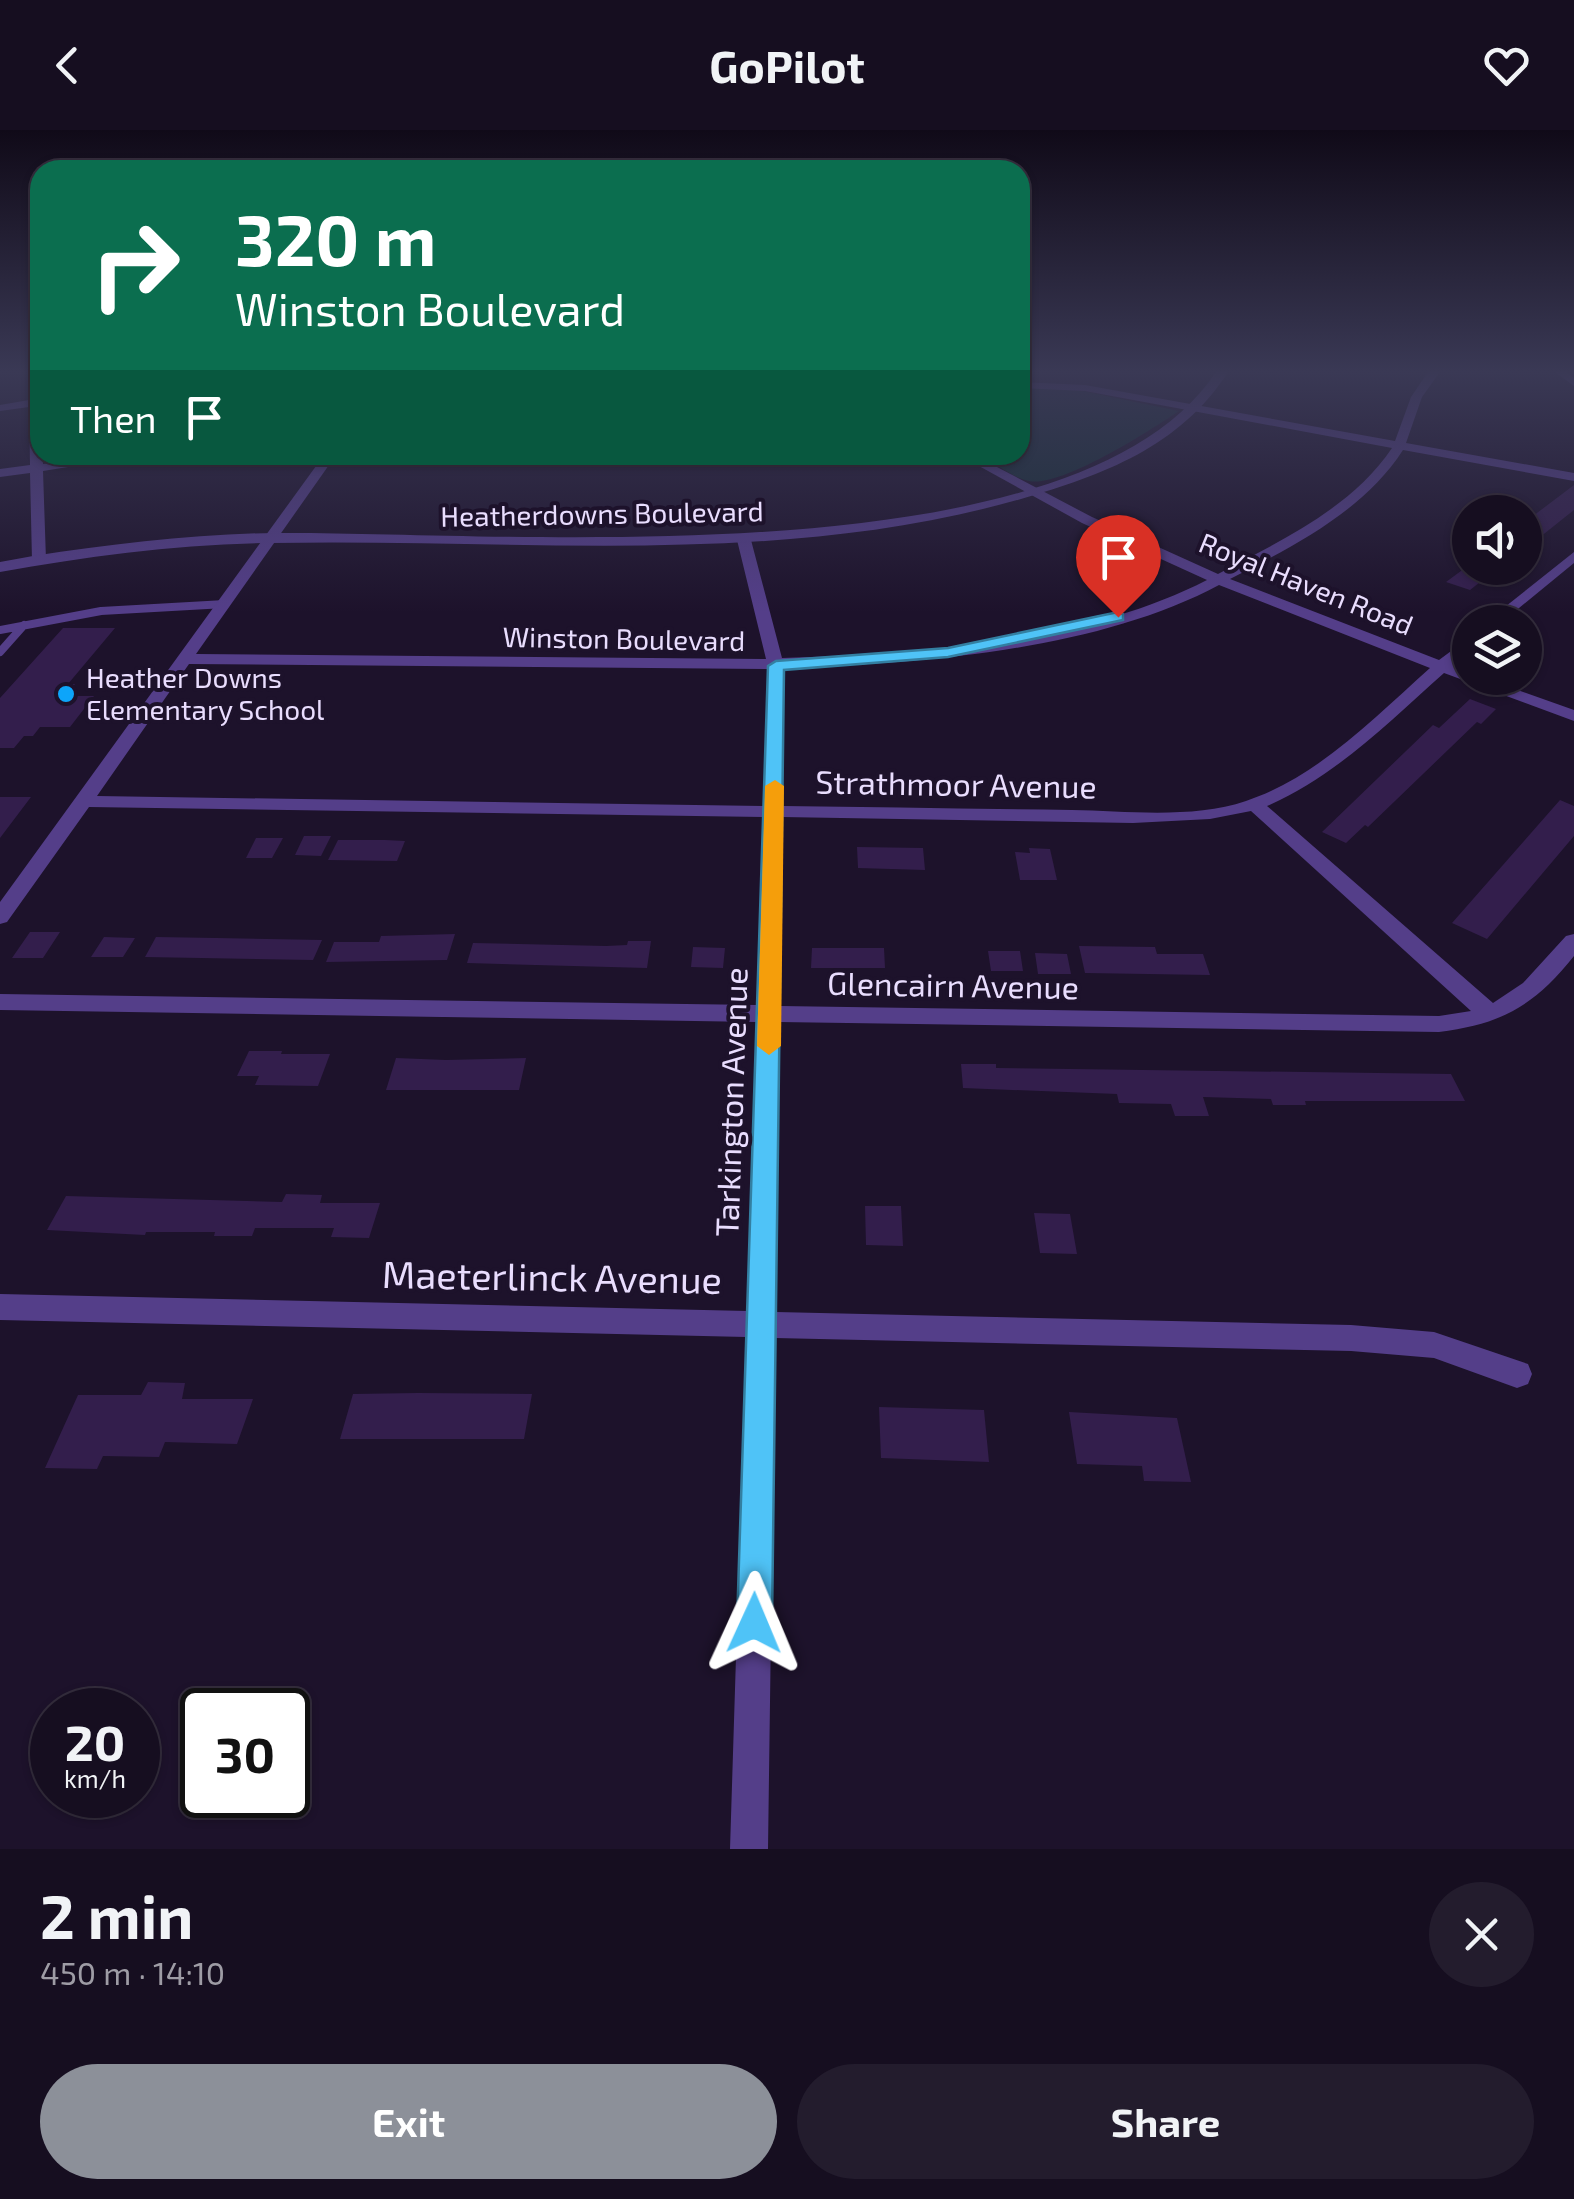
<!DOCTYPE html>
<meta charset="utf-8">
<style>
:root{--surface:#160e20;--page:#231c2d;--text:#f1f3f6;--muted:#9e9ca5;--line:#352e3e;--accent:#8c9099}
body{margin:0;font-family:"Exo 2",sans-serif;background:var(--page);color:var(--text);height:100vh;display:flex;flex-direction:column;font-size:38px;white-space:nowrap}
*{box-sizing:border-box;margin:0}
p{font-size:32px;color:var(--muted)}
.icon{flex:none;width:55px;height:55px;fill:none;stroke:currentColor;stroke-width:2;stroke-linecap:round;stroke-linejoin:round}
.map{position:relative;height:1719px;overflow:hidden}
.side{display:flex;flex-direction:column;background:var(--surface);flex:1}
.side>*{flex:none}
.hud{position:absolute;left:30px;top:30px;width:1000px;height:305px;border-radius:30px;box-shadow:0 2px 8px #0004,0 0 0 2px var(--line);background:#0b6e4f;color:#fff;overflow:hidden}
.controls{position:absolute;left:1452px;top:365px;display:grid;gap:20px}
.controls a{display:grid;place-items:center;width:90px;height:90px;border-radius:50%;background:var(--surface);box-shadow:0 2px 8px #0004,0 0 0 2px var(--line);font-size:50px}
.speed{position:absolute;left:30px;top:1558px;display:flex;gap:20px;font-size:50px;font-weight:700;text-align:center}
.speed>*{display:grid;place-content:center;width:130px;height:130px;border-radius:50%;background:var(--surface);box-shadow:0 2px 8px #0004,0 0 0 2px var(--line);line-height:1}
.speed small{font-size:25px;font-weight:400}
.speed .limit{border:5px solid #111;border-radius:15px;background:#fff;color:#111}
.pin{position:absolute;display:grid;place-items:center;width:85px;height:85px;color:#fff;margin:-102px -42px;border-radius:50% 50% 50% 0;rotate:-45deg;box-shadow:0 0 10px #0007}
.pin .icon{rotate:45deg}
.me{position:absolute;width:110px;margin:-55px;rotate:1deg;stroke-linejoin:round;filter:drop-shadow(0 0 8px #0008)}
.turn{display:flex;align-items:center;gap:35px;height:210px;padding:0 40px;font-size:45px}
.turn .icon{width:130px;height:130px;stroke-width:2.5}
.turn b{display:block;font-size:70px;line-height:85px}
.then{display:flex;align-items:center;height:95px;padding:0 40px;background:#0003;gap:20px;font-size:38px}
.round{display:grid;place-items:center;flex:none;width:105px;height:105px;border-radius:52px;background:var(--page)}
.summary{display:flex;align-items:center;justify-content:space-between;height:170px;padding:0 40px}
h1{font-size:60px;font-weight:700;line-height:75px}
.primary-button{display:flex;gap:20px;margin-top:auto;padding:20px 40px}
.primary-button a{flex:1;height:115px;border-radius:60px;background:var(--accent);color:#fff;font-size:40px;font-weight:700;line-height:115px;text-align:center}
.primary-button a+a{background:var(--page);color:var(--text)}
header{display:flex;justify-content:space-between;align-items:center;height:130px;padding:0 40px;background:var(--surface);font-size:45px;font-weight:700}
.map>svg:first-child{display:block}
.green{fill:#152e35}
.building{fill:#331e4c}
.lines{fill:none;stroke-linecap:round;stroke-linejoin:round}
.service{stroke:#543e89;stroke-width:8}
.minor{fill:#543e89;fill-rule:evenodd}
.tertiary{fill:#543e89;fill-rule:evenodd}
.route{fill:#4fc3f7;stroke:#337fa1;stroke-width:2.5}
.slow{fill:#f59e0b}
.poi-dot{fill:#0da5fa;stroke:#1d122b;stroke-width:4}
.labels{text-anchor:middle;stroke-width:8;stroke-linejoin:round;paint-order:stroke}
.far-street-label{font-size:28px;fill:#e9ddfe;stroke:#1d122b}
.far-poi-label{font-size:28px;fill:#e9ddfe;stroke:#1d122b;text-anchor:start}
.street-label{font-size:32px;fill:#e9ddfe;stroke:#1d122b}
.near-street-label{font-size:38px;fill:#e9ddfe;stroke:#1d122b}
</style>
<header><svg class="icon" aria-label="back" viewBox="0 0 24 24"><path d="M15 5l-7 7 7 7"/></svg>GoPilot<svg class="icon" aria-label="heart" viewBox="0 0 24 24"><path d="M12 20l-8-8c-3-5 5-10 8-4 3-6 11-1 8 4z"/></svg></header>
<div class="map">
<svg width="1574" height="1719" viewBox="0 0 1574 1719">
<rect width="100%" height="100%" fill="#1d122b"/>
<path class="green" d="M1020 258H1068L1179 281C1151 300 1061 358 1029 351 1013 348 995 333 980 325H1020Z"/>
<path class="building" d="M1574 355V380L1525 419V392Z
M1465 438H1498L1470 460 1446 452Z
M63 498H115L68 554H75L66 566H94L70 597H40L33 606H24L14 618H0V568Z
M1470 569 1496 579 1481 594 1477 592 1368 697 1365 695 1346 713 1322 702 1433 595 1439 598Z
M0 667H31L0 708Z
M1560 670 1574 676V706L1487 809 1452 793Z
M304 706H331L321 726 295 725Z
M256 708H283L272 728H246Z
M338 710H385L405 711 397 731 328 730Z
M857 717 923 718 925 740 858 738Z
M1029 718 1050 719 1057 750H1020L1015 722 1030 723Z
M30 802H60L43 828H12Z
M455 804 447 830 326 832 334 812H379L381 806Z
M104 807 135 808 123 827H91Z
M156 807 216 808 322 810 313 830 145 827Z
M628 811H651L647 838 467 833 473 813 606 816 627 815Z
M1079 816 1155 817 1157 824H1203L1210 845 1085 843Z
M693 817 725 818 723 838 691 837Z
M812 818H884L885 838H811Z
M988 821H1020L1023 841H991Z
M1035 823 1067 824 1071 844H1038Z
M249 921H282L281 924H330L318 956 255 955 259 946H237Z
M396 928 446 930 526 928 519 960H386Z
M961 934H996V938L1451 944 1465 971H1305L1306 975H1273L1271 969 1203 967 1209 986H1175L1171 974 1119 973 1117 964 963 958Z
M286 1064 322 1065 320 1073H380L369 1108 331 1107 334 1098H255L252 1106H214L215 1102H146L145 1105 47 1100 66 1066 282 1072Z
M865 1076H901L903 1116 866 1115Z
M1034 1083 1070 1084 1077 1124 1040 1123Z
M148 1252 185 1253 182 1269H253L237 1314 165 1312 159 1327 103 1326 97 1339 45 1338 78 1265H141Z
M418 1263 532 1264 524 1309H340L353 1264Z
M879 1277 984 1280 989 1332 881 1328Z
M1069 1282 1177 1288 1191 1352 1144 1351 1142 1336 1077 1334Z"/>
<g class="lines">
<path class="service" d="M0 500 101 481 225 474
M0 522 24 495"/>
<path class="minor" d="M29 242H39L43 334 109 325H143L43 341 46 430 39 434 32 430 30 343 0 347V339L30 335 29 277 0 281V275L29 270Z
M1428 242H1440L1422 267 1406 313 1574 343V351L1403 320C1363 382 1293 416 1230 449L1439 530 1470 507V520L1453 535 1470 541V548H1484L1574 580V591L1444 543C1389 592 1336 646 1267 676L1493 873 1523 853 1566 806 1574 804V826C1534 876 1502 894 1439 902L779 892 776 1182 1351 1195 1434 1202 1528 1234 1532 1244 1528 1254 1517 1258 1434 1228 1351 1221 775 1208 768 1719H730L746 1207 0 1190V1164L747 1181 756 892 0 880V864L757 875 763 687 89 677 7 792 0 794V772L324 325H336L196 524 766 529 737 410 744 406 751 410 782 528C920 524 1082 514 1207 450L1082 393 959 325H974L1092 387 1218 444C1280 411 1352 378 1392 318L1085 261 1020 258V252L1085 255 1395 311 1411 267ZM1219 455 1430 538C1375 587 1318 647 1246 671 1193 689 1127 681 1072 680 975 679 879 677 782 676L784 538C920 534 1098 520 1219 455ZM189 534 768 539 763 676 97 666ZM1251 681 1471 881 1439 886 780 876 782 687 1133 693 1210 689Z
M1555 242H1567L1574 248V256Z
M1574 422V433L1502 492H1486Z"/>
<path class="tertiary" d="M1216 242H1228C1180 317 1103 345 1021 369 775 439 522 408 270 413 179 414 89 426 0 442V432L33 426C113 414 194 404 274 403 503 401 1076 453 1216 242Z"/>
</g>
<linearGradient id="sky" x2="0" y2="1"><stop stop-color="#100a18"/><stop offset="0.5" stop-color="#3a3955"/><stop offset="1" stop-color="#3a3955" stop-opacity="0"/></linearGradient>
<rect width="1574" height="483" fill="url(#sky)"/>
<path class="route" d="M1118 482 1123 484V490L948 527 784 540 772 1493 767 1506 754 1511 742 1506 737 1493 768 536 776 531 948 518Z"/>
<path class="slow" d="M775 650 784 656 781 916 769 925 757 916 765 656Z"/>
<circle class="poi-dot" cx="66" cy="564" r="10"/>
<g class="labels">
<g class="far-street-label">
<text transform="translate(602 384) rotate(-1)" y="10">Heatherdowns Boulevard</text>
<text transform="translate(1306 454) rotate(22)" y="10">Royal Haven Road</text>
<text transform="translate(624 509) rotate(1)" y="10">Winston Boulevard</text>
</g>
<g class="far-poi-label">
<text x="86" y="558">Heather Downs<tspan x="86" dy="32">Elementary School</tspan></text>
</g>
<g class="street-label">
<text transform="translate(956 655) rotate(1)" y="11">Strathmoor Avenue</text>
<text transform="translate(953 856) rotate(1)" y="11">Glencairn Avenue</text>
<text transform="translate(732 972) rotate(-88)" y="11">Tarkington Avenue</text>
</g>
<g class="near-street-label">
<text transform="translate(552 1148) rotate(1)" y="13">Maeterlinck Avenue</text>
</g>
</g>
</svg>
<div class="controls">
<a><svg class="icon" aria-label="sound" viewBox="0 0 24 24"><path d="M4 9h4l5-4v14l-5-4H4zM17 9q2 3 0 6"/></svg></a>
<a><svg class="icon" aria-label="layers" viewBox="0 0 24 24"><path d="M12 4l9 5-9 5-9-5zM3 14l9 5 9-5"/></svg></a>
</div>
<div class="speed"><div>20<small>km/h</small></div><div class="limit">30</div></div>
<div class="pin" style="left:1118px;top:487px;background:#d93025"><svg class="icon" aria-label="arrive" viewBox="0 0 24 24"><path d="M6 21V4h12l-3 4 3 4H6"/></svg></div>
<svg class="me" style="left:754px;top:1493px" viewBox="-20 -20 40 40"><path d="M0-17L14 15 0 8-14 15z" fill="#4fc3f7" stroke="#fff" stroke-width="4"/></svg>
<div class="hud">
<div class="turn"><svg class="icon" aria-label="right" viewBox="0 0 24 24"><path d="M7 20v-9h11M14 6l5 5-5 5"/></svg><div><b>320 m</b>Winston Boulevard</div></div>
<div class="then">Then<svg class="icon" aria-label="arrive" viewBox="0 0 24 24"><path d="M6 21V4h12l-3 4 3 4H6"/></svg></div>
</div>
</div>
<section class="side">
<div class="summary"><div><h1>2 min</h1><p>450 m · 14:10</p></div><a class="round"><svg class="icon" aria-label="close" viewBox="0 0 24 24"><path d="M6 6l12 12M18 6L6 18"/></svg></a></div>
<div class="primary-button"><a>Exit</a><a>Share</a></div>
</section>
